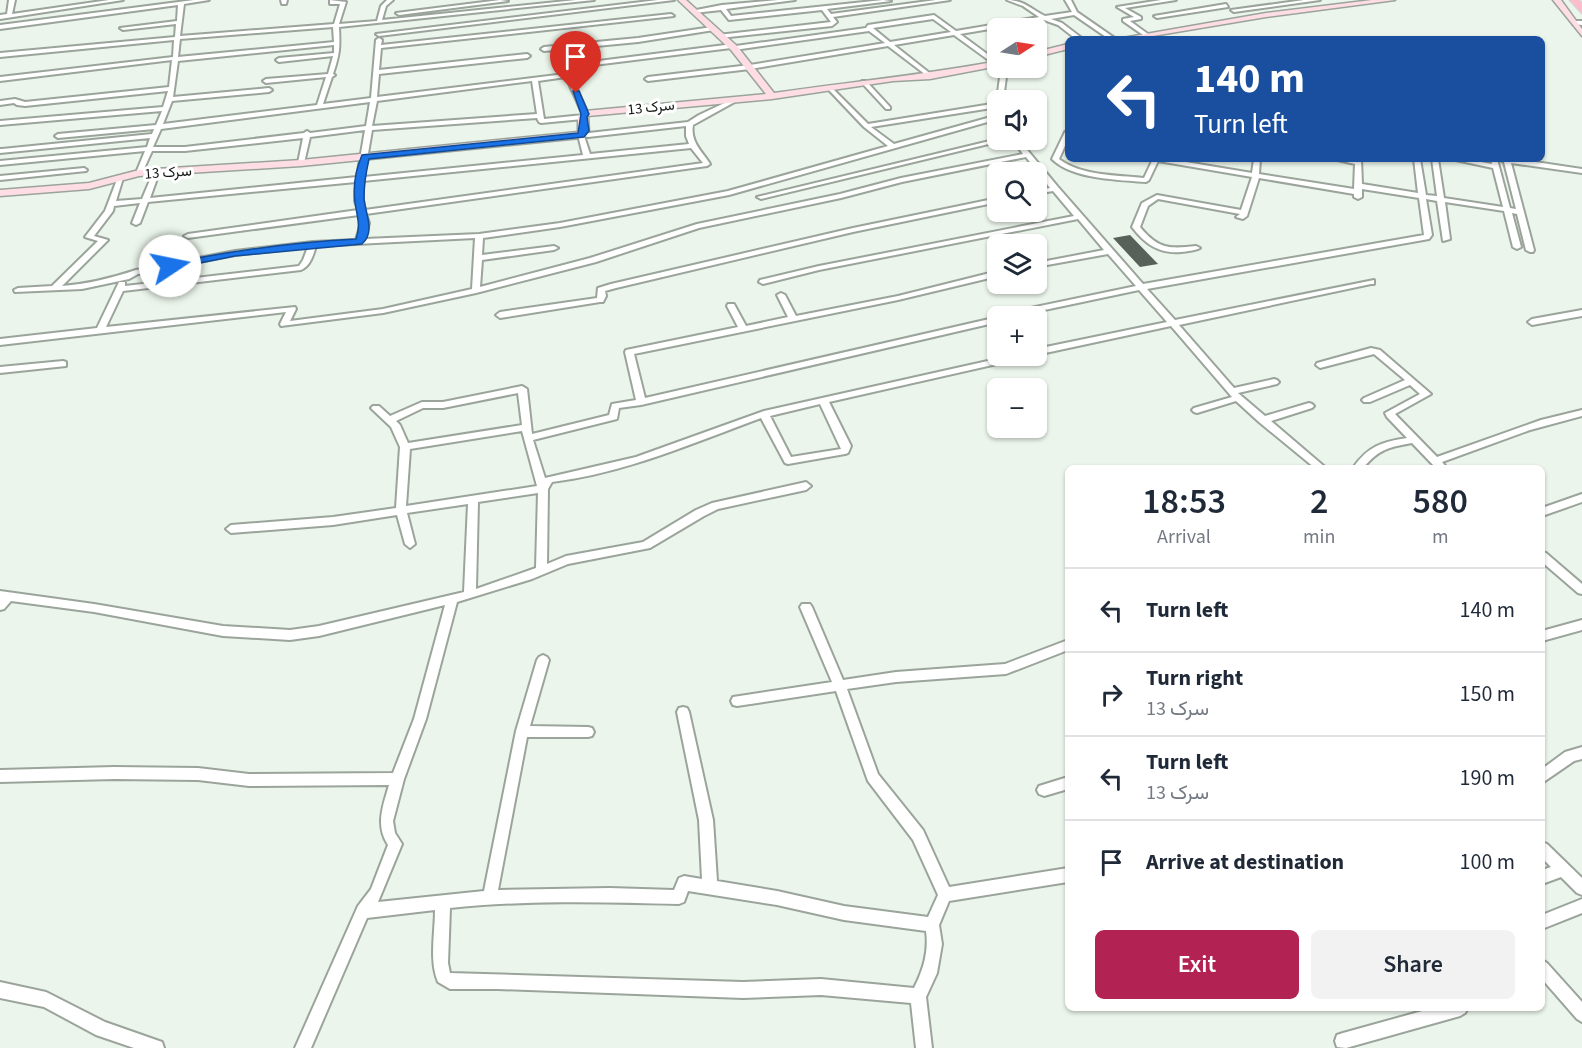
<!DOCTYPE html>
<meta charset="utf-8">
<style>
:root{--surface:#fff;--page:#f2f2f3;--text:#1f2937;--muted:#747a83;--line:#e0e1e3;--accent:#b22253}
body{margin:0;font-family:"Source Sans 3",Vazirmatn,sans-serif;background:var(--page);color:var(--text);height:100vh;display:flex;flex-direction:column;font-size:22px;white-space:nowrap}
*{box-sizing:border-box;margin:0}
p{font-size:20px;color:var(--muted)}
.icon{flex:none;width:33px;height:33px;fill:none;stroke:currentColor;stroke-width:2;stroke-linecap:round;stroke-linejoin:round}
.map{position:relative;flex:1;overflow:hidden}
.sheet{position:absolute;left:1065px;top:465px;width:480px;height:546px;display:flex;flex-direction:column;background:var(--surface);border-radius:9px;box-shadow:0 2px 4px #0004}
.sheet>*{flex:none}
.guide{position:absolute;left:1065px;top:36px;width:480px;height:126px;border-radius:9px;box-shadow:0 2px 4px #0004;background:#1a4fa0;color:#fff;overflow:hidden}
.needle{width:39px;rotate:78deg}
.fabs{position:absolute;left:987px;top:18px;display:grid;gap:12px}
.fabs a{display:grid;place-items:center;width:60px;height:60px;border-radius:9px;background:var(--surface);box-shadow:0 2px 4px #0004;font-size:30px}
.pin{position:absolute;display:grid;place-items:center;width:51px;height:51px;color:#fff;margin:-62px -26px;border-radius:50% 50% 50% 0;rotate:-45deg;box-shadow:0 0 6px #0007}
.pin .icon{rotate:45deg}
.me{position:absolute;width:66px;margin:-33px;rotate:79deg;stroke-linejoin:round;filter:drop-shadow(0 0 4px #0008)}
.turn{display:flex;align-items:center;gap:21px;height:126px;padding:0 30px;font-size:27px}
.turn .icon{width:78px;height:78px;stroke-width:2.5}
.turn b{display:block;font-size:42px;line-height:51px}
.eta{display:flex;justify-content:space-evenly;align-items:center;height:102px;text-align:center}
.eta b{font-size:36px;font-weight:600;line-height:42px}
.action{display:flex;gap:12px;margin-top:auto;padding:12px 30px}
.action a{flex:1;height:69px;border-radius:9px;background:var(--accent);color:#fff;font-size:24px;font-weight:600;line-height:69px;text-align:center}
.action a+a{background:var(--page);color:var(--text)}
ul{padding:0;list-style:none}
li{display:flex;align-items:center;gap:18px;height:84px;padding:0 30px;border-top:2px solid var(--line)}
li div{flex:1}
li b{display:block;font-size:22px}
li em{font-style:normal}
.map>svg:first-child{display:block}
.building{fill:#586159}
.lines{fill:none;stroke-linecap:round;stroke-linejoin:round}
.street-casing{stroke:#9ba49b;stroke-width:4}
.secondary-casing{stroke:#9ba49b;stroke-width:3}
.primary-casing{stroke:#d5d5d5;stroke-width:3}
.street{fill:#fff;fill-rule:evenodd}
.secondary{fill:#ffdde5;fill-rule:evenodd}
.primary{fill:#febcca;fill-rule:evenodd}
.route{fill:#1a73e8;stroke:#114b97;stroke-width:1.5}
.labels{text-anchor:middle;stroke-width:6;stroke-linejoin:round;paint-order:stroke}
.far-street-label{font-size:15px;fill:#141814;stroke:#fff}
</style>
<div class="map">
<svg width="1582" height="1048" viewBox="0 0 1582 1048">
<rect width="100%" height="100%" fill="#ebf5eb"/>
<path class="building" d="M1130 235 1158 264 1140 267 1113 238Z"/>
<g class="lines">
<defs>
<path id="street" d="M9 0H15L12 14 109 0H123L0 19V15L7 14Z
M194 0H209L184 4 180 36 334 24 340 4H330V0L346 2 339 24 377 21 381 6 387 0H393L386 6 382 20 576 0H594L339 27C340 47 340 53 333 74L335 75 332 77 323 104 371 98 376 40 379 38 382 40 381 45 671 14 674 16 381 48 379 70 527 54 530 56 527 58 379 74 377 97 565 74 564 67 567 65 733 44 736 46 866 28 868 25 934 15 956 31 1039 17 1023 6 1007 0C1024 0 1032 10 1045 16L1072 12 1065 0H1071L1077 12 1116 39H1109L1074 15 1051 19 1062 23 1083 39H1076L1058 25 1044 20 960 34 998 62V67L954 35 894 45 932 75V77L930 78 888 46 750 69 648 81 645 79 648 77 750 65 885 43 869 31 734 50 731 48 570 68 571 75 588 114 583 119 541 123 539 122 537 118 372 130 364 177 583 155 578 135 582 132 589 133 688 122 699 115 735 98 740 99 693 125C690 142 702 151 710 164L707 166 366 214 369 223 365 239 479 234 560 223 728 191 888 146 864 127 828 89V87L830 86 868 124 998 103V107L871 127 894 144 998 115V119L729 195 560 227 483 238 482 255 554 246 558 248 554 250 482 260 480 287 590 258 697 224 840 194 901 178 1023 154 1013 140H1019L1058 187 1143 284 1424 235 1419 198 1362 189V197L1358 199 1354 197V194L1259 178 1247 216 1243 219 1236 217 1240 214 1158 199 1148 206 1140 227C1158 249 1169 249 1196 246L1200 248C1194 251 1188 251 1181 252 1159 254 1145 244 1132 227L1142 203 1157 195 1241 210 1252 177 1158 161 1149 180 1146 182C1118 180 1072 179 1052 159L1065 132 1068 130V139L1059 159C1081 176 1117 175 1144 178L1153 159H1168L1252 173 1254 159H1260L1259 174 1354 189 1355 164 1333 159H1361L1362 184 1418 193 1414 159H1420L1426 195 1437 196 1432 159H1438L1444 198 1503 207 1493 168 1451 159H1465L1492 164 1491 159H1497L1510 208 1516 209 1504 162 1498 159H1515L1582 169V173L1511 163 1534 250 1533 252H1530L1526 250 1517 214 1512 213 1521 247 1517 249 1513 247 1504 211 1445 202 1450 239 1443 241 1437 201 1426 199 1432 235 1429 239 1147 289 1175 320 1374 280V284H1371L1179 325 1234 388 1274 379 1277 380 1279 382 1277 384 1238 393 1265 416 1309 403 1312 404 1314 406 1312 408 1271 421 1326 468H1315L1259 422 1236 401 1197 413 1194 412 1192 410 1194 408 1232 397 1171 326 1036 355V349L1167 322 1139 290 1016 316H1003L1007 313 1136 286 1108 254 1036 267V263L1104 250 1078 219 819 270 763 284 759 282 760 280 819 266 1074 216 1053 191 1036 194V190L1050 188 1026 157 902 182 841 198 699 228 596 262 476 293 383 313 281 326 280 324 286 312 0 345V339L97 328 119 282H125V286L299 266 303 260 308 247 235 255 138 274 129 279 82 289 15 292 14 290 18 288 52 286 98 241 85 237 105 211 118 177 123 178 116 201 142 199 153 173 156 171 159 173 150 198 357 177 365 130 310 137 304 163 301 165 298 163 303 138 185 151H152L142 173 139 175 136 173 145 151 0 165V161L147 147 150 138 0 153V149H2L152 134 154 129 58 138 55 136 58 134 156 125 162 111 0 125V121L163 107 168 91 25 106 17 105 14 103 0 105V101L15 99 25 102 169 87 172 60 0 81V77L173 57 174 40 0 57V53L175 37 176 24 123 30 120 28 177 21 178 5 0 29V25ZM933 19 951 32 890 42 873 28ZM333 27 334 42 178 57 180 39ZM334 45V53L279 58 276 60 279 62 333 56 328 74 266 79 263 81 266 83 326 77 317 105 163 124 172 101 269 92 272 90 269 88 173 97 178 61ZM566 77 583 115 544 119 538 81ZM532 81 537 114 372 126 377 101ZM370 102 366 126 310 133 307 131 304 133 185 147H153L161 129ZM686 126V136L689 144 590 154 584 136 588 137ZM691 148 703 163 365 210 363 201V181ZM356 182 355 201 358 210 188 234 184 236 188 238 359 215 361 223 356 240 313 242 235 251 136 270C112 278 88 284 62 286L108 240 94 236 113 211 114 206 140 203 132 223 136 225 140 223 148 202ZM475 238 472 289 383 309 290 321 296 309 295 307 106 327 123 291 301 270C310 266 313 256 316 246Z
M281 0H287L286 4H282Z
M500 0 508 1 399 15 396 13Z
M658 0H674L379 36 376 34Z
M778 0H795L726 9 731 16 883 0 891 1 827 9 831 14 936 0H950L833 17 837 22 832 26 720 38 718 37V35L831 22 822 10 729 20 721 10 694 13 691 11 722 5Z
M1161 0H1176L1125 8 1141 17V19L1130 21 1148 34V36L1146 37 1123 21V19L1134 17 1117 7Z
M1304 0H1320L1234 12 1231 10Z
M1226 4 1228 7 1157 18 1154 16Z
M1575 21H1582V25L1573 24Z
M712 27 714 28V30L638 42 544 51 541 49 544 47 638 38Z
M997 68H1003L1006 77 1003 100H997L1000 77Z
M862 81H866L890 107V109H886L862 83Z
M998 139 1005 140 761 199 757 197Z
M84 168 87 170 86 171 0 180V176Z
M998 198V202L853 232 616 288 605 291 606 296 603 302H600L500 318 496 315 500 312 597 298 598 288 611 284 853 228Z
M998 271V276L898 300 634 354 645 398 998 317V322L641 405 619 408 617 419 533 440 545 478 636 457 764 411 1010 356H1023L1019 359 829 402 851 446 848 453 845 454 788 464 785 463 761 418C693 443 625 473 552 482L548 489 547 564 566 556 643 542 696 510 712 503 806 482 811 486 806 490 718 509 704 516 650 548 568 564 532 579 457 602 426 719 404 779 393 821 395 833 402 844 378 902 484 891 516 731 537 660 539 657 543 655 547 657 549 660 530 726 588 727 592 728 594 732 592 736 588 737H527L498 890 610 888 674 890 679 878 684 876 702 879 699 820 677 712 679 708 683 707 687 708 689 712 713 820 717 881 777 891 844 906 928 917 938 895 913 840 868 781 836 691 737 706 733 705 731 701 733 697 832 682 800 607 802 604H810L812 607 843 680 896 672 1005 664 1068 640V650L1006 674 896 682 847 689 878 774 923 830 949 887 1068 868V882L949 901 939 925 942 944 937 973 926 997 932 1048H916L911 1003 821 995 743 998 498 989H450L438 982C429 961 435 933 435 910L367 918 311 1048H295L358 906 371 889 388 845C375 825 383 806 389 785L249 786 198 780 114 779 0 782V770L114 767 198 768 249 774 393 773 414 719 445 605 319 636 290 640 223 636 94 612 11 601 4 609 0 610V591L94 604 223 626 290 630 319 626 464 592 468 504 407 513 415 544 410 548 405 544 397 515 333 525 231 533 226 529 231 525 333 517 396 508 400 447 391 427 373 410 371 408 373 406H379L390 416 422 402H443L522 386 527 389 532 434 609 415 612 404 636 400 625 352 626 350 738 327 727 306 728 304H734L746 326 788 317 777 295 781 293 785 295 796 316 898 296ZM518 393 522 425 408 443 400 425 396 421 423 408H443ZM820 404 841 449 791 457 770 416ZM522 431 537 486 406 506 410 449ZM538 493 536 568 476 589 478 502ZM688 891 777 905 844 920 926 931C929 952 923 970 914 988L821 979 743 982 450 973 448 963 450 908C526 900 603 902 679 904L684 902Z
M1582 310V316L1532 325 1528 322 1532 319Z
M1371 348 1380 350 1431 394 1395 414 1437 457 1541 420 1582 410V416L1530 430 1442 462 1447 468H1436L1412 443C1389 447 1379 449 1363 468H1353C1368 446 1382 442 1407 438L1387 417 1385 413 1420 394 1410 385 1370 402H1364L1362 400 1364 398 1405 380 1374 354 1320 368 1316 365 1317 363Z
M63 361 66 362V366L0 373V367Z
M1582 494V502L1542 516V508Z
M1542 552 1546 553 1582 584V594L1578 593 1542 562Z
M1582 620V630L1542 641V631Z
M1582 747V759L1574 761 1542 783V769L1565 752Z
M1068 777V789L1044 796 1039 794 1037 790 1039 786Z
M1542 842 1547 844 1582 878V895L1577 893 1561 877 1542 884V870L1551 867 1542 858Z
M1582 899V913L1542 929V915Z
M1542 960 1547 963 1582 1002V1022L1577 1019 1542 979Z
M0 982 46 992 105 1022 162 1042 164 1048H134L96 1035 44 1007 0 998Z
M1433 1008H1468L1465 1013 1460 1016 1346 1048 1337 1047 1335 1041 1337 1035 1343 1033Z"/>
<path id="secondary" d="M678 0H686L737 46 774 93C849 82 924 75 998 61V66L930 79 893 81 772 99 588 116 589 131 581 138 301 166 139 176 89 189 0 196V190L89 183 139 170 301 160 578 132V117L585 111 766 94 731 50Z
M1372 0H1395L1266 17 1135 39H1117L1266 13Z
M1553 0H1561L1582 29V36Z
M1068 44V49L1036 57V52Z"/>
<path id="primary" d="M1570 0H1579L1582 4V13Z"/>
</defs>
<use href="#street" class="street-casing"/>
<use href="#secondary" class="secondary-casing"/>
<use href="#primary" class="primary-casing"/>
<use href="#street" class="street"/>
<use href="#secondary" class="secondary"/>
<use href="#primary" class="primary"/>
</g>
<path class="route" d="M573 91H579L589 114 587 117 589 131 584 137 369 159C366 172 364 184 364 198 365 213 376 232 362 244L235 256 170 269 165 266 170 263C232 251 293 242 356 239 361 225 357 217 355 202 353 187 356 169 362 155L578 133 581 114Z"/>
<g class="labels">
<g class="far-street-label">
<text transform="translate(651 107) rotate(-6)" y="5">سرک 13</text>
<text transform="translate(168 172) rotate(-4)" y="5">سرک 13</text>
</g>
</g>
</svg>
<div class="fabs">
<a><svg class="needle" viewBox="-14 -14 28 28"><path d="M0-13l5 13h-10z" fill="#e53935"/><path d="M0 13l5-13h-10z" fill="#747a83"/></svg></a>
<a><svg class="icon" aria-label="sound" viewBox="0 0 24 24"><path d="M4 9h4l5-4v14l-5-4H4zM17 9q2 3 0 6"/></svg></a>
<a><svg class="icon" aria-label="search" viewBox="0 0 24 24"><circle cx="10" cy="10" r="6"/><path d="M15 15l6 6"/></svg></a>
<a><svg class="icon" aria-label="layers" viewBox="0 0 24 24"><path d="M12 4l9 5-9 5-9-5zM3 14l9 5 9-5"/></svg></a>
<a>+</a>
<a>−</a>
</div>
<div class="pin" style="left:576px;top:93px;background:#d93025"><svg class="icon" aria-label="arrive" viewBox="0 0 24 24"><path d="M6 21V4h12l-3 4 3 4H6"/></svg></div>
<svg class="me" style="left:170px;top:266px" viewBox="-20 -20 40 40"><circle r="19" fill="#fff"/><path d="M0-13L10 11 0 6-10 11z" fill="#1a73e8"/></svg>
<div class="guide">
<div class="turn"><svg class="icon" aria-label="left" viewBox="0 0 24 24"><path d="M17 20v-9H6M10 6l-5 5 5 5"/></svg><div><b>140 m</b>Turn left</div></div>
</div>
<section class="sheet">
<div class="eta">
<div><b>18:53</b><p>Arrival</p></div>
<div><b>2</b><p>min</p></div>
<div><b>580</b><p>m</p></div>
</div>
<ul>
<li><svg class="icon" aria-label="left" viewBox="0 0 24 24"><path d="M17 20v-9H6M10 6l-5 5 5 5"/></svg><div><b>Turn left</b></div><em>140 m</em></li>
<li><svg class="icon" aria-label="right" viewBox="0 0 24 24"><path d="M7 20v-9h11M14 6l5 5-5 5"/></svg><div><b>Turn right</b><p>سرک 13</p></div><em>150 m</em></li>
<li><svg class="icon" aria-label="left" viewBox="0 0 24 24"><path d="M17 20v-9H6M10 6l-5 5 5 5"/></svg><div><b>Turn left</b><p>سرک 13</p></div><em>190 m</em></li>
<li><svg class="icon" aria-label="arrive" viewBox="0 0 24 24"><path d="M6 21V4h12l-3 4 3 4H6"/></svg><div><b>Arrive at destination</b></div><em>100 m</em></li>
</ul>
<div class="action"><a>Exit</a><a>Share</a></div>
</section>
</div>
